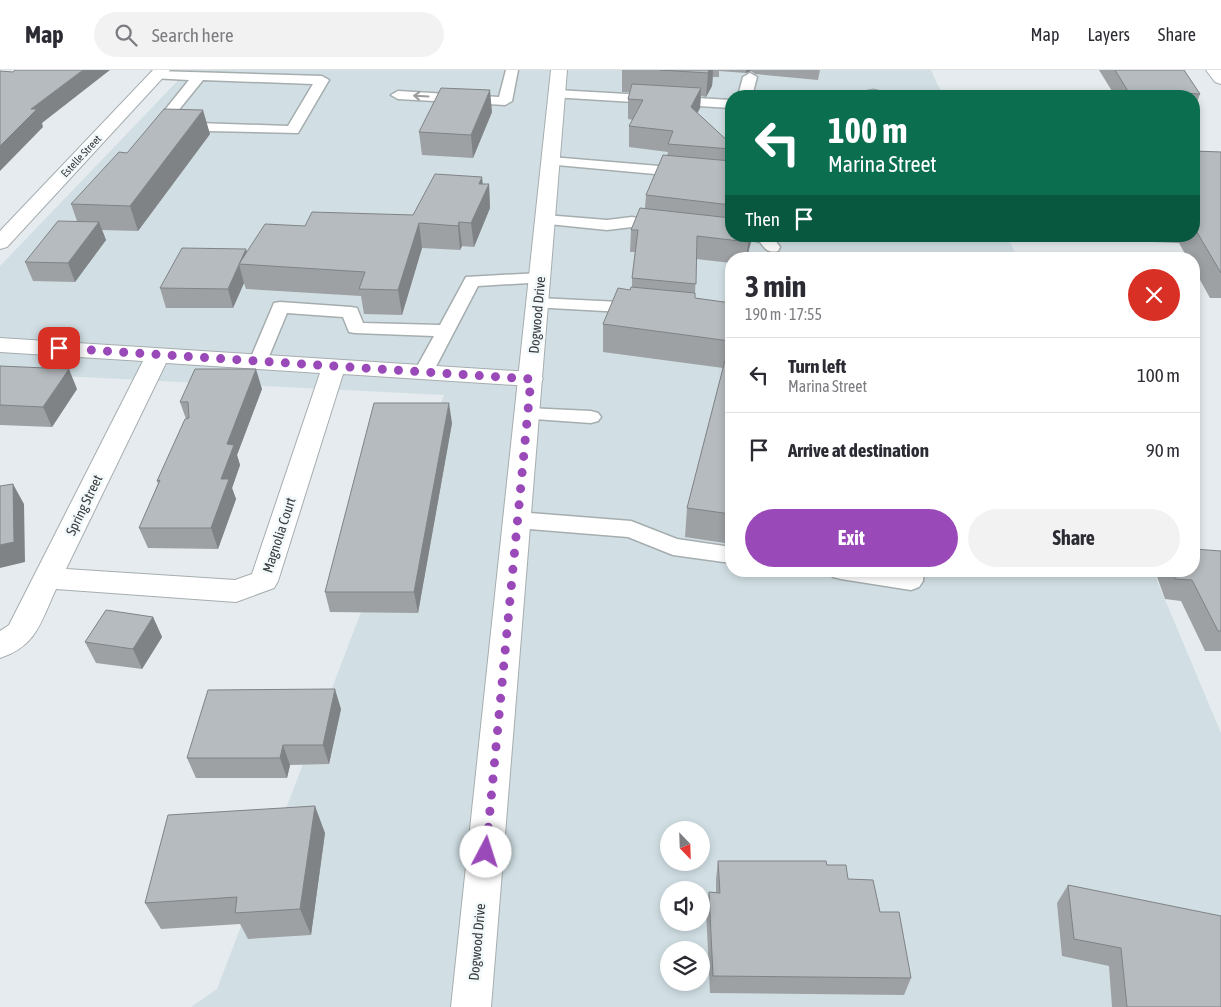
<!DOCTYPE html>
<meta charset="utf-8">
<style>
:root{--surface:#fff;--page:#f2f2f3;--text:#2b2b33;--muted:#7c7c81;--line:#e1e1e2;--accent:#9a49b8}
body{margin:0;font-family:"Asap Condensed",sans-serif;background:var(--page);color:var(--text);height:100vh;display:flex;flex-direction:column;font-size:19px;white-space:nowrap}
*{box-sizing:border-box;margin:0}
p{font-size:16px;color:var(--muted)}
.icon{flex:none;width:28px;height:28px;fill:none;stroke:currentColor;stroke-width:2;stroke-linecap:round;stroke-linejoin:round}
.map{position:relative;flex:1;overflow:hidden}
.details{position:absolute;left:725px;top:182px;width:475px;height:325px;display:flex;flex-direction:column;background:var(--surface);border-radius:20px;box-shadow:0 2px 8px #0003}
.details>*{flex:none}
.hud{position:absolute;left:725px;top:20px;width:475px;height:152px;border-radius:20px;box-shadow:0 2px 8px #0003;background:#0b6e4f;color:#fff;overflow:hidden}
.needle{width:32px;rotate:157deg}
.buttons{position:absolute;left:660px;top:751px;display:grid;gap:10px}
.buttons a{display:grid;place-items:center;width:50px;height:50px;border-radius:50%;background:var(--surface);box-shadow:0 2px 8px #0003;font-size:25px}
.pin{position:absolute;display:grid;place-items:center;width:42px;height:42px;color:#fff;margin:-21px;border-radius:10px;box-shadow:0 2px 8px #0006}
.me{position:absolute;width:55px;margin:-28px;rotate:5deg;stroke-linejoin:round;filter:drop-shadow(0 0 4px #0008)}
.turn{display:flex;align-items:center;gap:18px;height:105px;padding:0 20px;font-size:22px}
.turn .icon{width:65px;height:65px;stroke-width:2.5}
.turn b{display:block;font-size:35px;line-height:42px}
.then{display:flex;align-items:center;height:48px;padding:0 20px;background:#0003;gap:10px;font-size:19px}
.round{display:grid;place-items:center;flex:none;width:52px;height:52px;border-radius:26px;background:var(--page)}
.summary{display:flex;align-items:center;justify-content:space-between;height:85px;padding:0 20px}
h1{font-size:30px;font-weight:700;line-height:38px}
.primary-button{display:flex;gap:10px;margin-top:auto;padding:10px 20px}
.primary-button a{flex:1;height:58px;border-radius:30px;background:var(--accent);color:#fff;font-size:20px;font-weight:700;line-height:58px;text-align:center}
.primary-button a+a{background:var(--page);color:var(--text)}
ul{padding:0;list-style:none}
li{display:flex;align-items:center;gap:15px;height:75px;padding:0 20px;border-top:1px solid var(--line)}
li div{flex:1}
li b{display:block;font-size:19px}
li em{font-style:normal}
header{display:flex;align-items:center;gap:30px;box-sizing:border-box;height:70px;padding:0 25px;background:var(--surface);border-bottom:1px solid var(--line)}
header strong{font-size:24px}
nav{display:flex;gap:28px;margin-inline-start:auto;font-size:18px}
.search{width:350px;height:45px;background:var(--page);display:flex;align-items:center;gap:12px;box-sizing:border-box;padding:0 18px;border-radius:28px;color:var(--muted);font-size:19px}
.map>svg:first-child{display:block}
.built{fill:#d1dfe4;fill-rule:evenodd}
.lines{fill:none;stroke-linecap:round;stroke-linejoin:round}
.lane-casing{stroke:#a6adaf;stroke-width:3}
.street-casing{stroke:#a6adaf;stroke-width:2}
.primary-casing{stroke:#a6adaf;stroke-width:2}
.lane{fill:#fff;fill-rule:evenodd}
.street{fill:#fff;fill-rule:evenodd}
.primary{fill:#fff;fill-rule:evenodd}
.wall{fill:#9da1a4}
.shaded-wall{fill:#7f8386}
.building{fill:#b6bbbf;stroke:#7f8386}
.oneway{stroke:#9c9c9d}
.route{stroke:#9a49b8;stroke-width:9;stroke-dasharray:0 16.2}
.labels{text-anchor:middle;stroke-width:5;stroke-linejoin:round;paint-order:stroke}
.far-street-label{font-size:11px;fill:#383a3b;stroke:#f2f9fb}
.street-label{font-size:14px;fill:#383a3b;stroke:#f2f9fb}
</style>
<header>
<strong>Map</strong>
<div class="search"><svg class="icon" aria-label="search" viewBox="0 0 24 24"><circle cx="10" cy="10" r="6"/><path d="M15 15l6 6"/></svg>Search here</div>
<nav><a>Map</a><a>Layers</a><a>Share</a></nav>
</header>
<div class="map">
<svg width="1221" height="937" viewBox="0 0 1221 937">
<rect width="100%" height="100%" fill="#e5ebee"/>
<path class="built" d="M188 0H931L943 26H731V166H1007L1018 189H731V501H1153L1221 663V937H191L217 919 444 325 0 303V196ZM669 760H701V792H669ZM669 820H701V852H669ZM669 880H701V912H669Z"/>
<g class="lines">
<defs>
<path id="lane" d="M506 0H518L512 31 505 35 398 29 391 25 398 21 499 27Z
M157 1 322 6 329 10 298 63 159 60 154 59 152 56 189 10 152 8 150 5 152 2ZM203 10 313 14 288 56 169 52Z
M750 3 757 7 752 26H738L743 7Z
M557 20 731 30V38L552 27 550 24Z
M873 20 878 21 880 26H866L868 21Z
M551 87 731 102V111L546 94 544 91 546 88Z
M545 145 607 150 632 147 670 153 672 156 670 159 664 161 632 157 607 160 539 153 537 150 539 147Z
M746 166H772L780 177 778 181C768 183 765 179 760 172L748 169Z
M540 203 546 204 549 208 546 212 478 216 431 306 424 308 417 306 414 302 434 266 355 263 349 262 343 247 287 243 265 296 258 298 251 296 249 292 274 233 280 232 351 237 357 238 363 253 440 255 466 207Z
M538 228 641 233 647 234 650 238 647 242 641 243 532 237 529 233 532 229Z
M527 338 591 341 598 343 601 347 598 351 591 353 520 348 517 344 520 340Z
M517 442 631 451 677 469 731 477V493L673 485 628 467 517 458 509 455 506 450 509 445Z
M830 501H924L923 511 919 517 911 520 841 509 833 507Z"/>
<path id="street" d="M153 0H170L7 177 0 179V161Z
M1206 0H1221V14L1215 12Z
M0 268 531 302 539 304 543 309 539 314 531 316 343 304 278 511 274 518 236 532 56 519C41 551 37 576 0 588V561L9 555 143 291 0 282ZM166 293 320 303 252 504 235 510 66 499Z"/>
<path id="primary" d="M551 0H567L491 937H451Z"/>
</defs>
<use href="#lane" class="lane-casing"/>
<use href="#street" class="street-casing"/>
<use href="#primary" class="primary-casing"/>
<use href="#lane" class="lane"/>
<use href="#street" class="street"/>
<use href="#primary" class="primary"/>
</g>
<path class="wall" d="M622 0H820L818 10 755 4 751 1 746 3 719 1V7H713L712 16 706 27 701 26 700 38 697 43 731 74V166L751 172 747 189H731V193L696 189 695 228 731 233V474L685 467 687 438 723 298 603 282V254L632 217V208L635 182H630L631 160 645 138 646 125 667 86 668 82 629 77V56L633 50 628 49V29L630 22H622Z
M1099 0H1184L1200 24 1194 41V26H1115Z
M492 42 473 88 422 85 419 62Z
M210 64 138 161 102 160 106 170 75 212 33 211 25 192 77 151 71 134 127 83Z
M1194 81 1221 82V228H1210L1194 199V189H1188L1179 173 1130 171 1127 166H1194Z
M483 114H489L490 138 474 177 462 176 460 180 422 178 402 245 364 244 361 226 246 219 244 213 233 238H166L160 218 246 179 247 183 305 156 413 145Z
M0 296 77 319 52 357 0 355Z
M262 319 237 385 240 395 232 418 236 429 218 479 148 478 139 458 158 414 157 411 186 349 180 332Z
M452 353 418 543 330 542 325 522Z
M1221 481V581H1205L1181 531 1165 529 1155 501H1194Z
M153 547 162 567 142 599 96 593 85 572Z
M341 639 329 694 290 695 287 708H196L187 688Z
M325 763 311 865 248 869 240 854 161 859 145 833Z
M718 791 827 795 848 809 880 842 911 908 904 925 710 923 706 840 709 822H716V809Z
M1068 815 1221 937H1112L1109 896 1062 886 1057 833Z"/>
<path class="shaded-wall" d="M83 0H110L42 53 43 57 0 101V76L31 39Z
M709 0H713L712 16 706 27 708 3Z
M746 0H751V1L746 3Z
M701 18 700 38 690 58 691 37Z
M490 20 492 42 473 88 471 65Z
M203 40 210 64 138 161 130 136Z
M482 107 484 125 489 114 490 138 474 177 471 153 479 114Z
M99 152 106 170 75 212 68 193Z
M459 152 462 176 460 180 458 156Z
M419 153 422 178 402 245 398 220Z
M749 166H751V172L746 189Z
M246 179 250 195 239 194 244 213 233 238 228 219Z
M69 299 77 319 52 357 43 337Z
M256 299 262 319 237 385 240 395 232 418 236 429 218 479 211 458 227 374Z
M449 333 452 353 418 543 414 522Z
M13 414 24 434 25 492 0 498V475Z
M153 547 162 567 142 599 133 579Z
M335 619 341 639 329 694 323 675Z
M283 675 290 695 287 708 280 688Z
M315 736 325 763 311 865 300 839Z"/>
<path class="building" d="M15 0H83L31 39H37L0 76V1L13 2Z
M660 0H709L708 3Z
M1115 0H1184L1200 24 1128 21Z
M632 14 701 18 691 37 731 74V79L668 74 673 61 629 56 643 30 628 29Z
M441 18 490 20 471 65 419 62Z
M164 39 203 40 130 136 71 134 119 82 127 83Z
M1194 81 1221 82V203L1194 157Z
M663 85 731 91V135L646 125Z
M435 104 482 107 479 114H489L471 153 459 152 458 156 419 153 398 220 359 219 365 202 239 194 265 154 305 156 312 142 413 145Z
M640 138 731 148V166H749L748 172 697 166 696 214 632 208 638 160H631Z
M58 151 99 152 68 193 25 192Z
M182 178 246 179 228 219 160 218Z
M631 217 695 223V228L731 233V444L687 438 730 271 603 254 618 218 630 220Z
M0 296 69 299 43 337 0 335Z
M195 299H256L227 374 234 375 221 409H229L211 458H139L160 410 157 411 185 349 189 348 188 332H180Z
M374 333H449L414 522H325Z
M13 414 14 472 0 475V416Z
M1194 479 1221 481V561H1218L1192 510 1175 509 1173 501H1194Z
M106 540 153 547 133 579 85 572Z
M335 619 323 675H283L280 688H187L208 620Z
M315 736 300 839 235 843 237 827 145 833 168 745Z
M718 791H826L827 795H846L848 809 873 810 880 842H899L911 908 713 906 709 822 720 823Z
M1068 815 1221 846V937H1127L1121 878 1074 869Z"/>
<defs><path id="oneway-shaft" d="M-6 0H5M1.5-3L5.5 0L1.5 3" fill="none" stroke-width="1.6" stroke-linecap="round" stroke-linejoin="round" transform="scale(1.25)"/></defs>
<use class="oneway" href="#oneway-shaft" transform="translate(421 26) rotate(-177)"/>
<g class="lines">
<path class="route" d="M59 278 531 309 486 782"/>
</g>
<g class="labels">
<g class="far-street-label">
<text transform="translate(81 86) rotate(-47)" y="4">Estelle Street</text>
</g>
<g class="street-label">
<text transform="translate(537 245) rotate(-85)" y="5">Dogwood Drive</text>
<text transform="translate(84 435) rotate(-64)" y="5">Spring Street</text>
<text transform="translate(279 465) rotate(-72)" y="5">Magnolia Court</text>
<text transform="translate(477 872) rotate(-85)" y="5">Dogwood Drive</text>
</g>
</g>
</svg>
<div class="buttons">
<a><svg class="needle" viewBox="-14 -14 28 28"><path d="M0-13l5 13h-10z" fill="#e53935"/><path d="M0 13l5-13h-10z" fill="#7c7c81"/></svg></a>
<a><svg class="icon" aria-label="sound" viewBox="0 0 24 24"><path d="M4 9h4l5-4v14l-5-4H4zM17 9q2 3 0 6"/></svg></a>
<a><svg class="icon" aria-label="layers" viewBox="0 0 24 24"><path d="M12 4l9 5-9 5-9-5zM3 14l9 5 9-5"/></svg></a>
</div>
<div class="pin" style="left:59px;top:278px;background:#d93025"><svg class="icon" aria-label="arrive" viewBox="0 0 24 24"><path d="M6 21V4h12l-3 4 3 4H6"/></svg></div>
<svg class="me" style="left:486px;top:782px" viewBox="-20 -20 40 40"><circle r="19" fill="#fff"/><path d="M0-13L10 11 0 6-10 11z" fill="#9a49b8"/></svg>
<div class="hud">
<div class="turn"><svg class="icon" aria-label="left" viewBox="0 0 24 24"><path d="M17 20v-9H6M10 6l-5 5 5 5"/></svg><div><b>100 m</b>Marina Street</div></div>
<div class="then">Then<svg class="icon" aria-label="arrive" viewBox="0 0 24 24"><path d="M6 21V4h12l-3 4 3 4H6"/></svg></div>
</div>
<section class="details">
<div class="summary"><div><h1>3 min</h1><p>190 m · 17:55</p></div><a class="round" style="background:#d93025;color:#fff"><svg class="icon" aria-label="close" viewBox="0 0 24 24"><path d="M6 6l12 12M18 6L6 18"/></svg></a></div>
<ul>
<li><svg class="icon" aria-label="left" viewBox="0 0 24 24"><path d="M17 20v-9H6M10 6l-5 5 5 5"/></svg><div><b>Turn left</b><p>Marina Street</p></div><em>100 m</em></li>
<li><svg class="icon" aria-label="arrive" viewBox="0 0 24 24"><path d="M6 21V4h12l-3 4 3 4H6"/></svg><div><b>Arrive at destination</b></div><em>90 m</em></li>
</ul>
<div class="primary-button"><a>Exit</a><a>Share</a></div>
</section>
</div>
